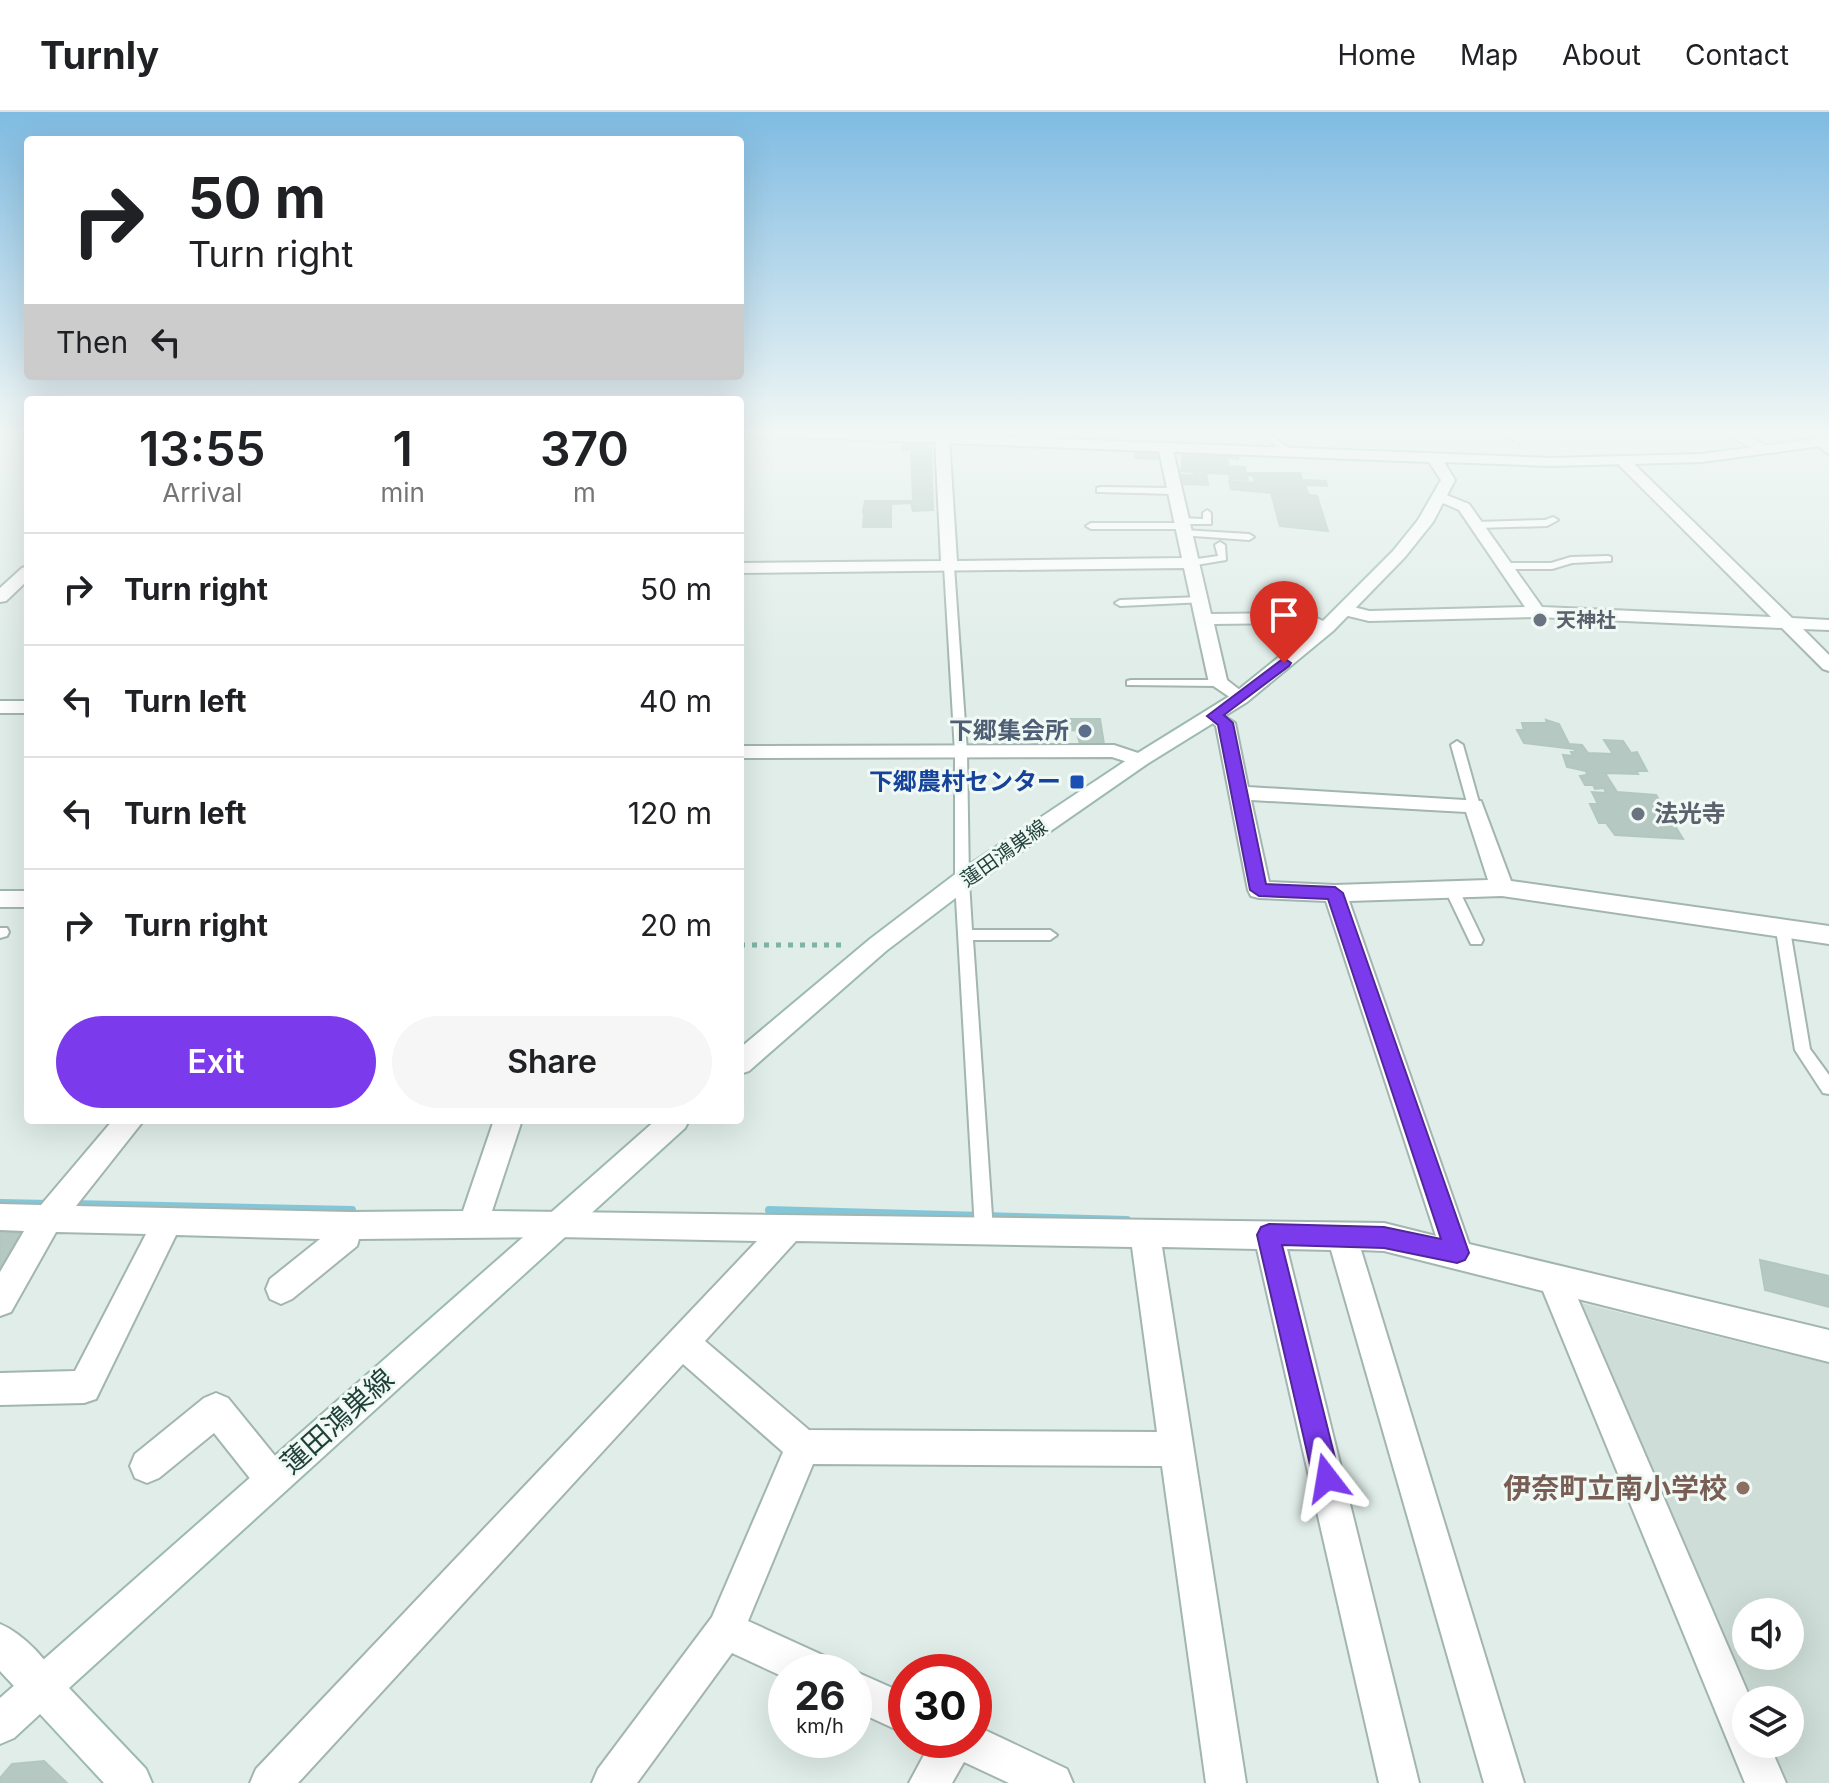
<!DOCTYPE html>
<meta charset="utf-8">
<style>
:root{--surface:#fff;--page:#f6f6f6;--text:#202124;--muted:#757577;--line:#e0e0e0;--accent:#7c3aed}
body{margin:0;font-family:Inter,"Noto Sans JP",sans-serif;background:var(--page);color:var(--text);height:100vh;display:flex;flex-direction:column;font-size:30px;white-space:nowrap}
*{box-sizing:border-box;margin:0}
p{font-size:26px;color:var(--muted)}
.icon{flex:none;width:44px;height:44px;fill:none;stroke:currentColor;stroke-width:2;stroke-linecap:round;stroke-linejoin:round}
.map{position:relative;flex:1;overflow:hidden}
.details{position:absolute;left:24px;top:284px;width:720px;height:728px;display:flex;flex-direction:column;background:var(--surface);border-radius:8px;box-shadow:0 8px 32px #0002}
.details>*{flex:none}
.top-card{position:absolute;left:24px;top:24px;width:720px;height:244px;border-radius:8px;box-shadow:0 8px 32px #0002;background:#fff;color:var(--text);overflow:hidden}
.fabs{position:absolute;left:1732px;top:1486px;display:grid;gap:16px}
.fabs a{display:grid;place-items:center;width:72px;height:72px;border-radius:50%;background:var(--surface);box-shadow:0 8px 32px #0002;font-size:40px}
.speed{position:absolute;left:768px;top:1542px;display:flex;gap:16px;font-size:40px;font-weight:700;text-align:center}
.speed>*{display:grid;place-content:center;width:104px;height:104px;border-radius:50%;background:var(--surface);box-shadow:0 8px 32px #0002;line-height:1}
.speed small{font-size:20px;font-weight:400}
.speed .limit{border:12px solid #d22;background:#fff;color:#111}
.pin{position:absolute;display:grid;place-items:center;width:68px;height:68px;color:#fff;margin:-82px -34px;border-radius:50% 50% 50% 0;rotate:-45deg;box-shadow:0 0 8px #0007}
.pin .icon{rotate:45deg}
.me{position:absolute;width:88px;margin:-44px;rotate:346deg;stroke-linejoin:round;filter:drop-shadow(0 0 6px #0008)}
.turn{display:flex;align-items:center;gap:28px;height:168px;padding:0 32px;font-size:36px}
.turn .icon{width:104px;height:104px;stroke-width:2.5}
.turn b{display:block;font-size:56px;line-height:68px}
.then{display:flex;align-items:center;height:76px;padding:0 32px;background:#0003;gap:16px;font-size:30px}
.eta{display:flex;justify-content:space-evenly;align-items:center;height:136px;text-align:center}
.eta b{font-size:48px;font-weight:600;line-height:56px}
.button{display:flex;gap:16px;margin-top:auto;padding:16px 32px}
.button a{flex:1;height:92px;border-radius:48px;background:var(--accent);color:#fff;font-size:32px;font-weight:600;line-height:92px;text-align:center}
.button a+a{background:var(--page);color:var(--text)}
ul{padding:0;list-style:none}
li{display:flex;align-items:center;gap:24px;height:112px;padding:0 32px;border-top:2px solid var(--line)}
li div{flex:1}
li b{display:block;font-size:30px}
li em{font-style:normal}
header{display:flex;align-items:center;gap:48px;box-sizing:border-box;height:112px;padding:0 40px;background:var(--surface);border-bottom:2px solid var(--line)}
header strong{font-size:38px}
nav{display:flex;gap:44px;margin-inline-start:auto;font-size:28px}
.map>svg:first-child{display:block}
.built{fill:#ceddd7;fill-rule:evenodd}
.lines{fill:none;stroke-linecap:round;stroke-linejoin:round}
.stream{stroke:#82c6d8;stroke-width:8}
.building{fill:#b5c8c1;stroke:#b2c7c0;stroke-width:2}
.lane-casing{stroke:#a2b5b0;stroke-width:4}
.street-casing{stroke:#a2b5b0;stroke-width:4}
.secondary-casing{stroke:#9dbab1;stroke-width:4}
.path-far1{stroke:#7db4a6;stroke-width:3;stroke-dasharray:3 4;stroke-linecap:butt}
.path{stroke:#7db4a6;stroke-width:5;stroke-dasharray:5 7;stroke-linecap:butt}
.lane{fill:#fff;fill-rule:evenodd}
.street{fill:#fff;fill-rule:evenodd}
.secondary{fill:#fff;fill-rule:evenodd}
.route{fill:#7c3aed;stroke:#51269a;stroke-width:2}
.worship-dot{fill:#6b7280;stroke:#f1f9f5;stroke-width:3}
.service-dot{fill:#5c6f8a;stroke:#f1f9f5;stroke-width:3}
.transit-dot{fill:#1a4fb4;stroke:#f1f9f5;stroke-width:3}
.education-dot{fill:#8d6e63;stroke:#f1f9f5;stroke-width:3}
.labels{text-anchor:middle;stroke-width:6;stroke-linejoin:round;paint-order:stroke}
.far-worship-label{font-size:20px;font-weight:bold;fill:#5b616d;stroke:#f1f9f5;text-anchor:start}
.far-street-label{font-size:20px;fill:#1f3f39;stroke:#f1f9f5}
.service-label{font-size:24px;font-weight:bold;fill:#4e5e75;stroke:#f1f9f5;text-anchor:end}
.transit-label{font-size:24px;font-weight:bold;fill:#164399;stroke:#f1f9f5;text-anchor:end}
.worship-label{font-size:24px;font-weight:bold;fill:#5b616d;stroke:#f1f9f5;text-anchor:start}
.near-street-label{font-size:28px;fill:#1f3f39;stroke:#f1f9f5}
.near-education-label{font-size:28px;font-weight:bold;fill:#785e54;stroke:#f1f9f5;text-anchor:end}
</style>
<header>
<strong>Turnly</strong>
<nav><a>Home</a><a>Map</a><a>About</a><a>Contact</a></nav>
</header>
<div class="map">
<svg width="1829" height="1671" viewBox="0 0 1829 1671">
<rect width="100%" height="100%" fill="#e0ede8"/>
<path class="built" d="M1577 1190 1829 1252V1671H1786L1769 1632H1790V1588H1750ZM1746 1500H1790V1544H1746Z"/>
<g class="lines">
<path class="stream" d="M0 1091 50 1092
M71 1092 352 1098
M769 1098 1127 1108"/>
</g>
<path class="building" d="M905 329 927 332 926 336H931L933 398 913 399 911 391 891 392V415H863L864 402H887L863 400 865 389H913L911 338H902Z
M1152 339 1161 341 1162 347 1135 346 1134 341Z
M1183 341 1238 344V347L1227 346 1229 354 1245 355 1246 361H1300L1302 368 1326 369 1327 374 1305 373 1308 381H1295L1317 384 1328 419 1280 414 1271 381 1231 377 1229 369 1255 371 1253 364 1247 363 1248 368 1230 367 1229 362 1206 361 1208 373 1184 372 1182 363H1195L1194 360 1181 359Z
M1059 607H1100L1104 632H1080L1076 618 1062 619Z
M1546 608 1559 612 1569 632 1582 633 1588 641 1613 642 1604 628 1623 629 1631 641 1637 640 1647 659H1636L1638 662 1605 661 1617 680 1656 683 1683 727 1615 723 1606 711H1599L1590 692H1598L1592 680 1606 681 1604 676 1595 677 1593 673H1585L1580 664 1587 663 1586 659 1567 655 1563 643 1573 644 1571 640H1576L1574 637 1524 631 1517 618H1524L1522 611H1547Z
M0 1121H24L0 1160Z
M1760 1148 1829 1164V1195L1765 1178Z
M44 1649 67 1671H0V1666L12 1652Z"/>
<g class="lines">
<defs>
<path id="lane" d="M1255 319H1265L1293 339 1286 341Z
M1100 375 1174 376 1178 379 1174 382 1097 380V376Z
M1207 398 1211 401V412H1184L1187 414 1182 417H1091L1086 414 1091 411H1179L1176 409 1181 406 1203 407V401Z
M1553 405 1558 408 1547 414 1477 416 1472 413 1477 410 1545 408Z
M1183 418 1249 422 1254 425 1249 428 1180 423V419Z
M1220 430 1225 433 1226 448 1190 454 1185 451 1190 448 1218 444 1215 433Z
M1608 444 1611 445V449L1572 451 1552 457H1505L1500 454 1505 451H1551L1571 445Z
M949 451 954 454 967 640 969 769 972 818H1050L1057 823 1050 828H973L993 1118 990 1124 984 1126 978 1124 975 1118 955 769V640L944 454Z
M1201 485 1206 488 1205 490 1120 494 1115 491 1120 488Z
M1131 568H1218L1223 571 1218 574 1127 573V569Z
M1457 629 1463 633 1480 694 1478 697 1474 698 1468 694 1451 633Z
M1452 773 1459 778 1483 828 1481 832H1471L1469 828 1445 778Z
M1783 813 1790 818 1810 937 1829 963V982L1823 981 1795 938 1776 818Z
M0 816H7L9 820 7 824 0 826Z"/>
<path id="street" d="M1719 319H1738L1775 338 1773 341H1763Z
M942 322 949 326 957 449 1182 446 1158 334 1165 330 1172 334 1211 502 1306 501 1336 515 1327 520 1303 511 1214 512 1227 568 1250 586 1240 592 1209 571 1184 456 740 461V451L941 449 935 326Z
M1819 326 1829 331V342L1812 330Z
M1624 346 1629 347 1792 506 1829 508V518L1803 517 1829 543V559L1823 557 1782 516 1537 505 1369 509 1340 502 1337 498 1346 493 1369 499 1525 495 1459 398 1434 387 1432 384 1439 380 1469 392 1542 495 1771 505 1619 353V347Z
M28 454V468L6 489 0 490V476L22 456Z
M0 589H28V601H0Z
M1214 598 1235 611 1248 675 1481 689 1511 769 1829 814V832L1502 784 1349 789 1469 1132 1829 1218V1250L1578 1187 1751 1588H1746V1632H1769L1786 1671H1745L1543 1179 1384 1139 1361 1138 1524 1671H1484L1331 1138 1287 1137 1419 1671H1379L1257 1137 1162 1135 1246 1671H1206L1162 1354 813 1352 748 1509 829 1546 834 1560H786V1566L732 1541 637 1671H592L598 1657 712 1505 783 1340 683 1252 298 1671H250L256 1657 757 1129 556 1125 359 1127 357 1134 292 1187 281 1192 270 1187 266 1177 270 1167 320 1127 176 1123 96 1287 84 1291 0 1293V1261L75 1259 146 1122 56 1120 11 1200 0 1204V1160L24 1119 0 1118V1092L41 1093 113 1008H144L76 1094 350 1100 463 1099 494 1008H522L492 1099 1384 1111 1436 1124 1326 789 1259 786 1251 784 1248 778 1216 614 1204 604ZM1251 688 1466 700 1488 768 1335 773 1269 770ZM796 1129 1132 1135 1157 1320 809 1318 705 1229Z
M1114 633 1147 644 1150 648 1140 654 1112 645 740 646V634Z
M0 779H28V795H0Z
M216 1281 228 1286 284 1355 289 1367 284 1379 272 1384 260 1379 214 1321 159 1366 147 1371 135 1366 130 1354 135 1342 204 1286Z
M0 1512C24 1522 51 1551 61 1575L56 1589 42 1594 28 1589 0 1559Z
M854 1559 906 1582V1622L854 1598V1560H851Z
M974 1613 1067 1657 1073 1671H1009L964 1650 952 1671H909L932 1628H974Z"/>
<path id="secondary" d="M740 319H858L1551 346 1702 342 1829 325V333L1702 350 1551 354 1444 350 1455 368 1433 410 1405 445 1333 519 1247 590 1147 652 970 775 886 839 749 959 740 962V936L870 827 954 763 1133 644 1233 582 1321 511 1393 439 1418 408 1441 368 1429 350 746 323Z
M656 1008H689L685 1016 69 1576 146 1657 152 1671H104L40 1602 14 1626 0 1632V1586Z"/>
</defs>
<use href="#lane" class="lane-casing"/>
<use href="#street" class="street-casing"/>
<use href="#secondary" class="secondary-casing"/>
<path class="path-far1" d="M1493 319 1519 333"/>
<path class="path" d="M740 833H846"/>
<use href="#lane" class="lane"/>
<use href="#street" class="street"/>
<use href="#secondary" class="secondary"/>
</g>
<linearGradient id="sky" x2="0" y2="1"><stop stop-color="#7fbbe2"/><stop offset="0.58" stop-color="#f1f7f5"/><stop offset="1" stop-color="#f1f7f5" stop-opacity="0"/></linearGradient>
<rect width="1829" height="553" fill="url(#sky)"/>
<path class="route" d="M1284 546 1291 551 1289 554 1224 603 1233 611 1266 772 1335 775 1343 781 1469 1141 1465 1148 1457 1151 1384 1136 1282 1133 1340 1366 1336 1375 1327 1379 1317 1375 1313 1366 1257 1123 1261 1115 1269 1112 1384 1115 1441 1127 1328 787 1259 784 1250 778 1218 613 1207 604Z"/>
<g class="worship-dot">
<circle cx="1540" cy="508" r="8"/>
<circle cx="1638" cy="702" r="8"/>
</g>
<circle class="service-dot" cx="1085" cy="619" r="8"/>
<rect class="transit-dot" x="1069" y="662" width="16" height="16" rx="4"/>
<circle class="education-dot" cx="1743" cy="1376" r="8"/>
<g class="labels">
<g class="far-worship-label">
<text x="1556" y="515">天神社</text>
</g>
<g class="far-street-label">
<text transform="translate(1004 741) rotate(-35)" y="7">蓮田鴻巣線</text>
</g>
<g class="service-label">
<text x="1069" y="627">下郷集会所</text>
</g>
<g class="transit-label">
<text x="1061" y="678">下郷農村センター</text>
</g>
<g class="worship-label">
<text x="1654" y="710">法光寺</text>
</g>
<g class="near-street-label">
<text transform="translate(337 1309) rotate(-42)" y="10">蓮田鴻巣線</text>
</g>
<g class="near-education-label">
<text x="1727" y="1386">伊奈町立南小学校</text>
</g>
</g>
</svg>
<div class="fabs">
<a><svg class="icon" aria-label="sound" viewBox="0 0 24 24"><path d="M4 9h4l5-4v14l-5-4H4zM17 9q2 3 0 6"/></svg></a>
<a><svg class="icon" aria-label="layers" viewBox="0 0 24 24"><path d="M12 4l9 5-9 5-9-5zM3 14l9 5 9-5"/></svg></a>
</div>
<div class="speed"><div>26<small>km/h</small></div><div class="limit">30</div></div>
<div class="pin" style="left:1284px;top:551px;background:#d93025"><svg class="icon" aria-label="arrive" viewBox="0 0 24 24"><path d="M6 21V4h12l-3 4 3 4H6"/></svg></div>
<svg class="me" style="left:1327px;top:1366px" viewBox="-20 -20 40 40"><path d="M0-17L14 15 0 8-14 15z" fill="#7c3aed" stroke="#fff" stroke-width="4"/></svg>
<div class="top-card">
<div class="turn"><svg class="icon" aria-label="right" viewBox="0 0 24 24"><path d="M7 20v-9h11M14 6l5 5-5 5"/></svg><div><b>50 m</b>Turn right</div></div>
<div class="then">Then<svg class="icon" aria-label="left" viewBox="0 0 24 24"><path d="M17 20v-9H6M10 6l-5 5 5 5"/></svg></div>
</div>
<section class="details">
<div class="eta">
<div><b>13:55</b><p>Arrival</p></div>
<div><b>1</b><p>min</p></div>
<div><b>370</b><p>m</p></div>
</div>
<ul>
<li><svg class="icon" aria-label="right" viewBox="0 0 24 24"><path d="M7 20v-9h11M14 6l5 5-5 5"/></svg><div><b>Turn right</b></div><em>50 m</em></li>
<li><svg class="icon" aria-label="left" viewBox="0 0 24 24"><path d="M17 20v-9H6M10 6l-5 5 5 5"/></svg><div><b>Turn left</b></div><em>40 m</em></li>
<li><svg class="icon" aria-label="left" viewBox="0 0 24 24"><path d="M17 20v-9H6M10 6l-5 5 5 5"/></svg><div><b>Turn left</b></div><em>120 m</em></li>
<li><svg class="icon" aria-label="right" viewBox="0 0 24 24"><path d="M7 20v-9h11M14 6l5 5-5 5"/></svg><div><b>Turn right</b></div><em>20 m</em></li>
</ul>
<div class="button"><a>Exit</a><a>Share</a></div>
</section>
</div>
